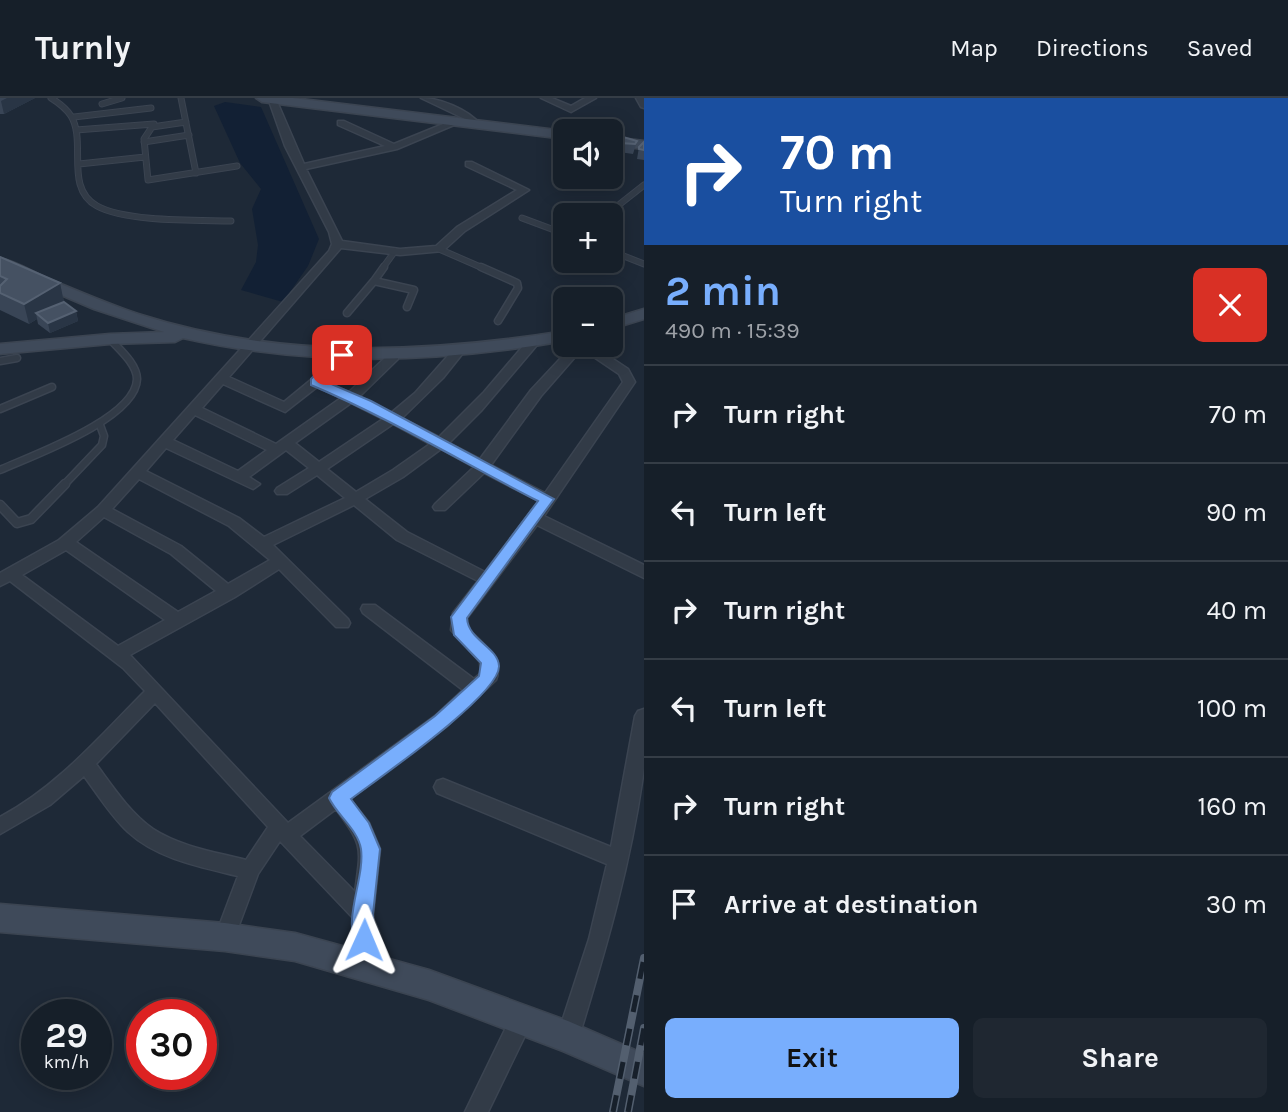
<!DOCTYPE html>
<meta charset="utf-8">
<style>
:root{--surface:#161f29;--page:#1f2731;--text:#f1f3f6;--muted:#9ea2a8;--line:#353d46;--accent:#78aefd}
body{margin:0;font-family:Karla,sans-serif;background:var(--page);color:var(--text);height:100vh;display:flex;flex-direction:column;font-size:26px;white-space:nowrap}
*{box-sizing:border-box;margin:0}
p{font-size:23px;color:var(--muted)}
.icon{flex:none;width:38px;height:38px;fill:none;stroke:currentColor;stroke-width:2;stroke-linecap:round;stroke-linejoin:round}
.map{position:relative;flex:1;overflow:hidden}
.panel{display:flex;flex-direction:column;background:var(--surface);width:644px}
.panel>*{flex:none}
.guide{background:#1a4fa0;color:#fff;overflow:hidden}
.buttons{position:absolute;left:553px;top:21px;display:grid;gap:14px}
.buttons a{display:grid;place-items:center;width:70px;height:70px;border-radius:10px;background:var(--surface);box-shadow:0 4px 18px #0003,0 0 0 2px var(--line);font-size:35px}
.speed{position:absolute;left:21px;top:901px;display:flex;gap:14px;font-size:35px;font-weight:700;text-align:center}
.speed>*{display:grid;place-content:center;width:91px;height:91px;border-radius:50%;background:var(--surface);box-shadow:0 4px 18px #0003,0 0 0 2px var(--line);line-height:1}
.speed small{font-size:18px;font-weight:400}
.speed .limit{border:10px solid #d22;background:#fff;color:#111}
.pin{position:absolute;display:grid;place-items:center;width:60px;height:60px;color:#fff;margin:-30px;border-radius:14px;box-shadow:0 4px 10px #0006}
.me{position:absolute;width:77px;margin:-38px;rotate:1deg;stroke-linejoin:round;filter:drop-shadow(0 0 5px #0008)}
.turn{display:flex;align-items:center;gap:24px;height:147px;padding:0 21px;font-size:32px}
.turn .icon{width:91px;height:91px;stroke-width:2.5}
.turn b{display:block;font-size:49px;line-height:60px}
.round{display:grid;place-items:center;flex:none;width:74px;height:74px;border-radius:10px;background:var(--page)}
.summary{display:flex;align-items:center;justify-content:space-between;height:119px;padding:0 21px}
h1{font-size:42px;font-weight:700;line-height:52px;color:var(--accent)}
.button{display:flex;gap:14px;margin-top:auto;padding:14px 21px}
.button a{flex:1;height:80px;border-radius:10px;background:var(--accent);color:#111;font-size:28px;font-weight:700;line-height:80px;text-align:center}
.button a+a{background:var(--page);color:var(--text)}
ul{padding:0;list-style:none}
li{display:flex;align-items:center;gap:21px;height:98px;padding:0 21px;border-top:2px solid var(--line)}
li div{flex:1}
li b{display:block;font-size:26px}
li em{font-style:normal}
header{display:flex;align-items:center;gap:42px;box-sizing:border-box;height:98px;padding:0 35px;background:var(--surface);border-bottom:2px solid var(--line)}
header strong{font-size:33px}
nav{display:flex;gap:38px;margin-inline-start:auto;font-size:24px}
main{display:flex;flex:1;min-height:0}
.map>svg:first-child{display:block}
.water{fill:#122034}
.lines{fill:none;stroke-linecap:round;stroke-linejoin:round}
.lane-far2-casing{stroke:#3b4451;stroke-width:7}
.lane-far1-casing{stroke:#3b4451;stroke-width:9}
.lane-casing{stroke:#3b4451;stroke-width:11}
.street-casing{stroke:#3b4451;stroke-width:3}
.secondary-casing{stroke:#3b4451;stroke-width:3}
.lane-far2{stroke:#323b47;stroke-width:5}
.lane-far1{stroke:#323b47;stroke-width:6}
.lane{stroke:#323b47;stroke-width:8}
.street{fill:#323b47;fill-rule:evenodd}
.secondary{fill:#3f4a5a;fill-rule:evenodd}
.rail-casing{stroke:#535f6f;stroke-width:8}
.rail{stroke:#17202b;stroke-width:5;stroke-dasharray:17;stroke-linecap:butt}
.wall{fill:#394556}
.shaded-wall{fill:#293545}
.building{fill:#455162;stroke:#556172;stroke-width:2}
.route{fill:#78aefd;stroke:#4e71a4;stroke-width:2}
</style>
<header>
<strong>Turnly</strong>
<nav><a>Map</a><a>Directions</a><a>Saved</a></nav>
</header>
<main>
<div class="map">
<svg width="644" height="1014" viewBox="0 0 644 1014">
<rect width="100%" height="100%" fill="#1e2937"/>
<path class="water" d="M225 4 261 9 319 141 308 168 283 204 241 192 256 164 258 147 252 111 261 91 240 65 214 8Z"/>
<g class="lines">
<defs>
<path id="lane-far2" d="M51 0C59 5 66 10 71 18 87 44 64 90 97 108 126 124 197 122 231 123
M181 0 196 75
M102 6 122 0
M74 19 151 10
M152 29 186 24
M76 32 154 26 144 41 148 82 237 68
M144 44 189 37
M79 66 145 59
M606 117 644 87
M522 120 565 136
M439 151 485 171
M611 153 644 166
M382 171 395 153"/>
<path id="lane-far1" d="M384 169 374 183 414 192 407 209
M481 169 517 185 518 190 498 223
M347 215 374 183
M0 263 17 260
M0 311 52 289
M0 372C31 358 136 321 137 281 137 266 119 251 110 241
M63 388 102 347 104 338 100 327"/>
<path id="lane" d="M0 407 17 425 31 421 65 386"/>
<path id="street" d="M268 0 276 1 304 66 385 48 338 27V23H344L394 46 453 22 461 24 397 51 306 71 342 143 400 151 436 148 457 129 517 92 466 68V64H472L529 92 465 133 443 153 400 157 341 150 229 279 284 304 312 281 338 254H346L348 257 324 283 349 294 390 255H398V261L359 299 391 315 415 295 453 252H461L463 255 443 280 402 320 439 339 484 294 529 241H537V247L481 313 449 345 480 361 531 292 573 247H592L628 271 635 284 544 418 644 467V480L537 427 467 520V530C480 543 505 561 496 582L447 628 350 701 369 725 380 751 373 816 374 867 371 874 364 877 357 874 354 867 353 820 280 743 258 776 232 846 225 849 218 846 215 839 238 778C201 769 157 761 128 734 111 718 98 697 84 678L50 707 0 736V719C58 688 99 639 145 593L123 570 10 483 0 488V475L59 442 98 409 329 153 332 146 329 134 285 48ZM582 251 619 276 623 284 545 395 491 367 541 298ZM223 286 285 314 317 289 341 300 276 346 202 310ZM351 305 383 321 319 364 295 345ZM195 317 267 352 238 373 173 342ZM393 326 430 346 393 372 356 394 327 371ZM166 350 253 391 260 386 249 379 286 352 309 370 277 390 275 393 277 396H287L317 377 345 400 264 439 239 420 146 373ZM441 351 474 369 435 406 433 409 435 412H445L484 375 539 403 485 474 407 434 365 401 403 379ZM139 381 229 428 270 462 228 486 181 448 112 411ZM354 407 397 442 478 483 453 515 451 532 480 564 481 575 474 581 375 507H363L361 511 363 515 463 592 435 618 288 725 130 557 235 499 279 471 336 529H348L350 525 348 521 273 447ZM104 419 171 456 216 493 178 514 76 444ZM66 452 165 522 118 548 22 477ZM155 605 268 729 246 762C215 754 181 749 153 731 130 715 113 689 96 666ZM336 711C364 749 361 749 355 794L300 738Z
M421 0C440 0 467 11 480 26L472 28 465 21Z
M541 0H552L571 8 585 0H596L571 14Z
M636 0H644V10L641 9Z
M644 611C644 630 644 651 644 670 632 762 606 851 579 939L576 947 568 950 560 947 557 939 589 841 607 766 437 695 434 689 437 683 443 681 611 749 635 618 638 613Z
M522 910 530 913 533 921 488 1014H465L514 913Z"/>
<path id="secondary" d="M256 0H293L565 33V41L262 4Z
M611 39 644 43V51L611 47Z
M0 160C17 164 33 174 49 181 78 193 108 206 138 216 278 261 422 256 565 233V243C437 265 311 269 183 240L175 244 110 246 0 256V246L110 236 164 234 94 211 0 171Z
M644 211V221L611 231V221Z
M0 806 225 825 295 835 429 872 568 923 644 956V988L563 953 429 902 295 863 225 853 0 834Z"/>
</defs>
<use href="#lane-far2" class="lane-far2-casing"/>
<use href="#lane-far1" class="lane-far1-casing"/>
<use href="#lane" class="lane-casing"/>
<use href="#street" class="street-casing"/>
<use href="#secondary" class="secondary-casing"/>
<use href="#lane-far2" class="lane-far2"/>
<use href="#lane-far1" class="lane-far1"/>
<use href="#lane" class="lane"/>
<use href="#street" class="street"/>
<use href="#secondary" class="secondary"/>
<defs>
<path id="rail" d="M613 1014 644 860
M628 1014 644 930"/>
</defs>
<use href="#rail" class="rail-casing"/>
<use href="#rail" class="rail"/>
</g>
<path class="wall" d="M0 0H35L4 16H0Z
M623 39 637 43 633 56 619 54Z
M644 44V62L637 61 639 49Z
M0 159 60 185 64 204 76 213 78 223 50 235 38 226 37 221 29 226 0 212Z"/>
<path class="shaded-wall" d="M7 0H35L4 16 1 3Z
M60 185 64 205 36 215 37 221 29 226 24 206Z
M76 213 78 223 50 235 48 225Z"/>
<path class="building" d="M623 39 637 43 635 46 621 45Z
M644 44V52L639 51V49Z
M0 159 60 185 24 206 0 195V188L7 181 0 178Z
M64 204 76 213 48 225 36 215Z"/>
<path class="route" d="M342 253 348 257 324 283 371 303 554 401 467 520C468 542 498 549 499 568 500 597 376 682 351 701L369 725 380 751 373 816 374 842 371 849 364 852 356 849C343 819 365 780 361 751 358 732 337 717 329 700L332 694 435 618 479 578 481 565 454 537 451 519 538 403C462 364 389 320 311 287V281L337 254Z"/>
</svg>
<div class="buttons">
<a><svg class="icon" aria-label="sound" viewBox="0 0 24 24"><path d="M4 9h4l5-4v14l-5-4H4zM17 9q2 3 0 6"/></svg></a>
<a>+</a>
<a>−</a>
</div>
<div class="speed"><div>29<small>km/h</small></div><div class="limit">30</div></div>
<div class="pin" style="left:342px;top:257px;background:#d93025"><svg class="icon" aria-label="arrive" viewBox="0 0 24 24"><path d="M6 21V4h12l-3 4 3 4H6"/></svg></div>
<svg class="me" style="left:364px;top:842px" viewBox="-20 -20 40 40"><path d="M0-17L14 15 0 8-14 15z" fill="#78aefd" stroke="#fff" stroke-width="4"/></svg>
</div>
<section class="panel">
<div class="guide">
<div class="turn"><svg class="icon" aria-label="right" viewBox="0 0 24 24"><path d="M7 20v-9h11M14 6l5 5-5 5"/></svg><div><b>70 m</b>Turn right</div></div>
</div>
<div class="summary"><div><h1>2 min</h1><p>490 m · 15:39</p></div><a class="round" style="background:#d93025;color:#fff"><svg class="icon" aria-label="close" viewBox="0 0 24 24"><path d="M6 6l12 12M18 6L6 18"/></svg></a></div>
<ul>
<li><svg class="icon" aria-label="right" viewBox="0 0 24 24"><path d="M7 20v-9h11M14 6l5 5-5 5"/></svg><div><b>Turn right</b></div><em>70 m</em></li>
<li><svg class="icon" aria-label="left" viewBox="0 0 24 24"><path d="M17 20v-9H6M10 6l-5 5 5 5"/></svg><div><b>Turn left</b></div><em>90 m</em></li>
<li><svg class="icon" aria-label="right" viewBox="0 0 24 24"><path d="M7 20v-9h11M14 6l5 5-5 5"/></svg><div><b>Turn right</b></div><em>40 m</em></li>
<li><svg class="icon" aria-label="left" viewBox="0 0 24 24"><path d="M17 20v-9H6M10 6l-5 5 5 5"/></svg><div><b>Turn left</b></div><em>100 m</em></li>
<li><svg class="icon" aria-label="right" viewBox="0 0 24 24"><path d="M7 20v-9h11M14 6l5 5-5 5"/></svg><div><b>Turn right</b></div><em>160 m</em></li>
<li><svg class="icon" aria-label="arrive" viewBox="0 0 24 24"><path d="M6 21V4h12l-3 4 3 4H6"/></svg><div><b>Arrive at destination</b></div><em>30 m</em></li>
</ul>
<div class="button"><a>Exit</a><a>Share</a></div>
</section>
</main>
